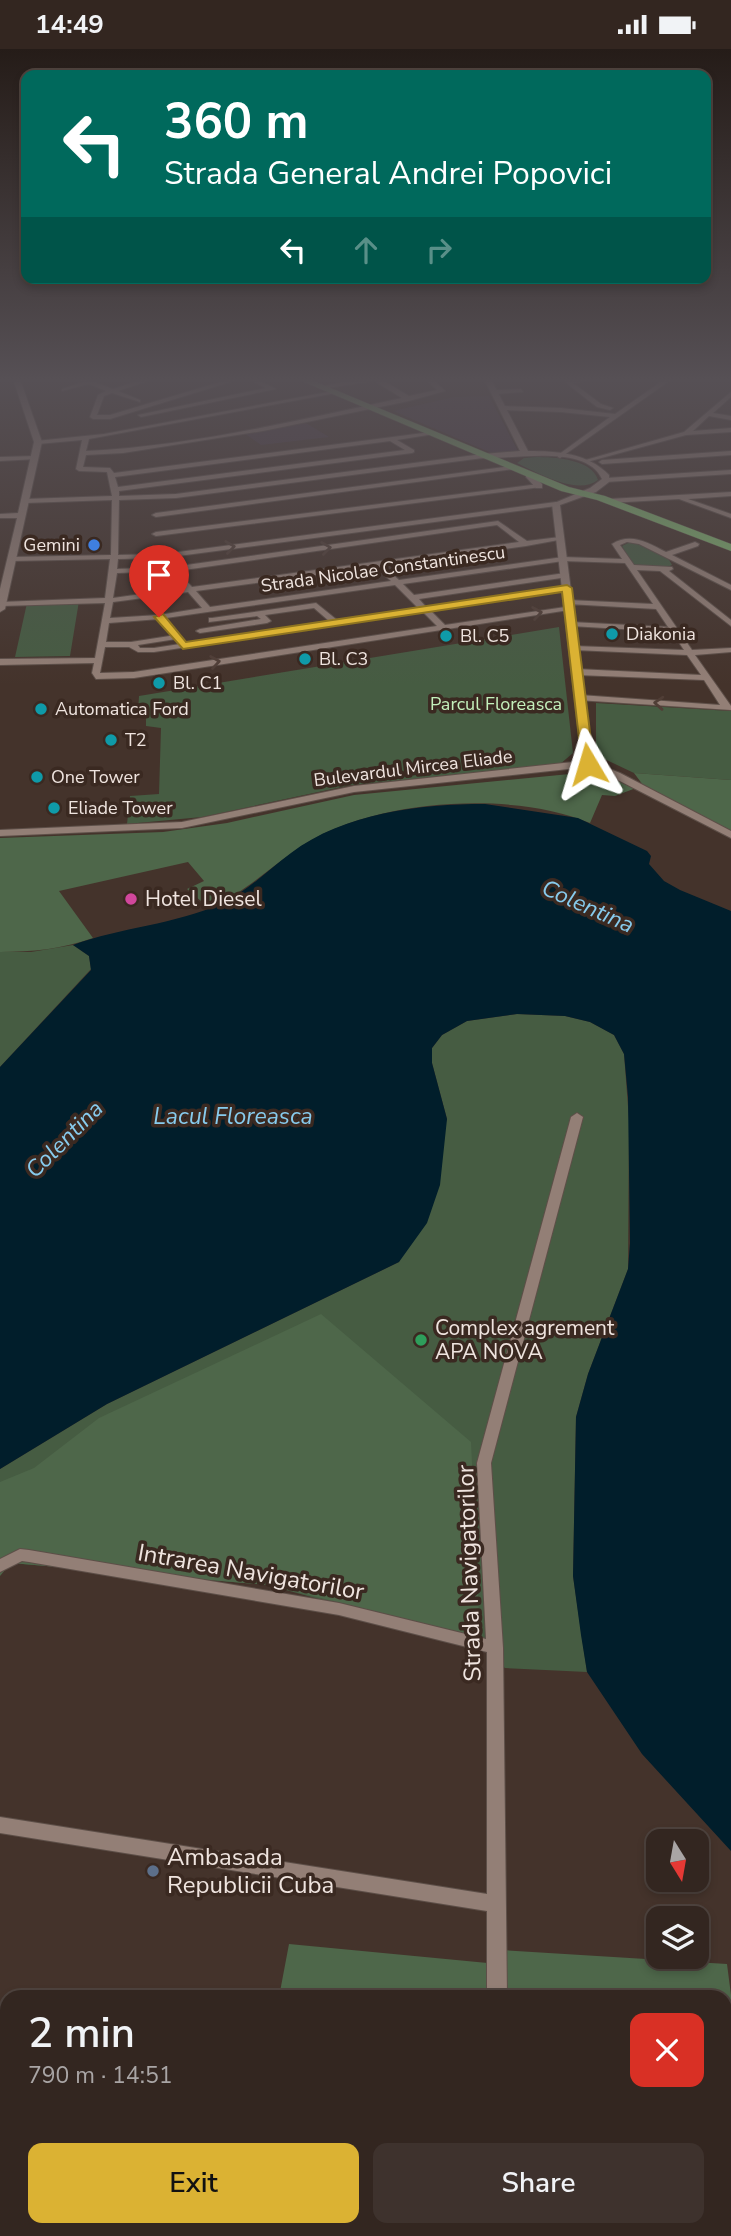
<!DOCTYPE html>
<meta charset="utf-8">
<style>
:root{--surface:#332620;--page:#3e322d;--text:#f1f3f6;--muted:#a9a5a5;--line:#4e433e;--accent:#dbb233}
body{margin:0;font-family:"Nunito Sans",sans-serif;background:var(--page);color:var(--text);height:100vh;display:flex;flex-direction:column;font-size:26px;white-space:nowrap}
*{box-sizing:border-box;margin:0}
p{font-size:23px;color:var(--muted)}
.icon{flex:none;width:38px;height:38px;fill:none;stroke:currentColor;stroke-width:2;stroke-linecap:round;stroke-linejoin:round}
.map{position:relative;flex:1;overflow:hidden}
.drawer{position:absolute;left:0px;top:1941px;width:732px;height:247px;display:flex;flex-direction:column;background:var(--surface);border-radius:21px 21px 0 0;box-shadow:0 4px 10px #0003,0 0 0 2px var(--line)}
.drawer>*{flex:none}
.guide{position:absolute;left:21px;top:21px;width:690px;height:214px;border-radius:14px;box-shadow:0 4px 10px #0003,0 0 0 2px var(--line);background:#00695c;color:#fff;overflow:hidden}
.needle{width:46px;rotate:169deg}
.fabs{position:absolute;left:646px;top:1780px;display:grid;gap:14px}
.fabs a{display:grid;place-items:center;width:63px;height:63px;border-radius:14px;background:var(--surface);box-shadow:0 4px 10px #0003,0 0 0 2px var(--line);font-size:35px}
.pin{position:absolute;display:grid;place-items:center;width:60px;height:60px;color:#fff;margin:-72px -30px;border-radius:50% 50% 50% 0;rotate:-45deg;box-shadow:0 0 7px #0007}
.pin .icon{rotate:45deg}
.me{position:absolute;width:77px;margin:-38px;rotate:353deg;stroke-linejoin:round;filter:drop-shadow(0 0 5px #0008)}
.turn{display:flex;align-items:center;gap:24px;height:147px;padding:0 28px;font-size:32px}
.turn .icon{width:91px;height:91px;stroke-width:2.5}
.turn b{display:block;font-size:49px;line-height:60px}
.lanes{display:flex;align-items:center;height:66px;padding:0 28px;background:#0003;justify-content:center;gap:35px;direction:ltr}
.lanes .off{opacity:.35}
.round{display:grid;place-items:center;flex:none;width:74px;height:74px;border-radius:14px;background:var(--page)}
.summary{display:flex;align-items:center;justify-content:space-between;height:119px;padding:0 28px}
h1{font-size:42px;font-weight:600;line-height:52px}
.action{display:flex;gap:14px;margin-top:auto;padding:14px 28px}
.action a{flex:1;height:80px;border-radius:14px;background:var(--accent);color:#111;font-size:28px;font-weight:600;line-height:80px;text-align:center}
.action a+a{background:var(--page);color:var(--text)}
.status{display:flex;justify-content:space-between;align-items:center;height:49px;padding:0 35px;background:var(--surface);direction:ltr}
.status svg{height:19px;fill:currentColor}
.map>svg:first-child{display:block}
.education{fill:#4a3944}
.green{fill:#465c42}
.forest{fill:#4e674a}
.water{fill:#011e2b}
.lines{fill:none;stroke-linecap:round;stroke-linejoin:round}
.minor-casing{stroke:#5d4f48;stroke-width:2}
.tertiary-casing{stroke:#5d4f48;stroke-width:2}
.primary-casing{stroke:#5d4f48;stroke-width:1}
.minor{fill:#937f76;fill-rule:evenodd}
.tertiary{fill:#937f76;fill-rule:evenodd}
.primary{fill:#7fb36e;fill-rule:evenodd}
.oneway{stroke:#503e36}
.route{fill:#dbb233;stroke:#8e7421;stroke-width:2}
.shop-dot{fill:#3f7fe0;stroke:#3a2921;stroke-width:2.5}
.culture-dot{fill:#0f9aa8;stroke:#3a2921;stroke-width:2.5}
.hotel-dot{fill:#d1479c;stroke:#3a2921;stroke-width:2.5}
.leisure-dot{fill:#2e9e5b;stroke:#3a2921;stroke-width:2.5}
.service-dot{fill:#5c6f8a;stroke:#3a2921;stroke-width:2.5}
.labels{text-anchor:middle;stroke-width:7;stroke-linejoin:round;paint-order:stroke}
.far-poi-label{font-size:18px;fill:#efe4df;stroke:#3a2921;text-anchor:start}
.far-street-label{font-size:18px;fill:#efe4df;stroke:#3a2921}
.far-park-label{font-size:18px;fill:#c4f0bc;stroke:#3a2921}
.poi-label{font-size:21px;fill:#efe4df;stroke:#3a2921;text-anchor:start}
.water-label{font-size:23px;font-style:italic;fill:#87cbed;stroke:#3a2921}
.near-street-label{font-size:24px;fill:#efe4df;stroke:#3a2921}
.near-poi-label{font-size:24px;fill:#efe4df;stroke:#3a2921;text-anchor:start}
</style>
<div class="status"><b>14:49</b><svg viewBox="0 0 49 12"><path d="M0 12V9h3v3zM5 12V6h3v6zM10 12V3h3v9zM15 12V0h3v12zM26 1h20v11H26zM47 4h2v5h-2z"/></svg></div>
<div class="map">
<svg width="731" height="2187" viewBox="0 0 731 2187">
<rect width="100%" height="100%" fill="#44332b"/>
<path class="education" d="M489 347 518 402 494 405 393 362 454 348Z
M306 374 329 388 261 396 244 384Z"/>
<path class="green" d="M536 408C554 408 592 410 598 431 577 447 538 424 517 414L524 409Z
M628 494C641 493 668 504 672 516L663 520 633 516 622 497Z
M79 552 70 607 15 608 27 554Z
M559 578 573 704 559 716 351 736 202 768 127 775 130 747 159 745 161 679 146 677V666L138 663 139 647Z
M596 654 731 662V731L634 724 596 706Z
M73 896 89 907 91 920 0 1018V903H31Z
M517 965 565 967 590 973 614 986 624 1005 629 1071 628 1220 588 1325 576 1368 573 1527 587 1623 505 1619 474 1593 268 1536 11 1514 0 1520V1420L107 1355 399 1213 447 1070 432 1014V999L442 986 467 972Z
M501 2181H609L649 2187H502Z"/>
<path class="forest" d="M580 724H598L636 739 615 747 602 746 590 774C512 741 373 750 302 797 270 818 245 844 209 859L187 840 204 832 188 813 59 842 93 889C62 900 32 903 0 903V789L163 783 227 774 354 746Z
M634 724 731 731V782L643 736Z
M321 1265 471 1393 480 1588 268 1536 11 1514 0 1527V1433L34 1419 99 1369Z
M289 1895 498 1915 500 1901 727 1915 731 1946V2170L724 2169V1948H279Z"/>
<path class="water" d="M485 755 578 769 647 802 651 807 649 815 664 832 680 841 731 862V1802L642 1705 587 1623 581 1586 573 1527 576 1368 588 1325 628 1220 630 1194 628 1048 624 1005 614 986 590 973 565 967 517 965 467 972 442 986 432 999V1014L447 1070 440 1136 427 1174 399 1213 107 1355 0 1420V1018L91 921 89 907 73 896C121 878 175 876 222 854 249 841 268 821 291 804 344 764 420 755 485 755Z"/>
<g class="lines">
<defs>
<path id="minor" d="M77 330 92 332 113 340 144 330H154L118 342 140 351V353L112 344 104 347 97 366H110L230 330H240L110 370H93L90 368 98 346 106 342 89 335 62 342V340L83 333Z
M247 330H256L276 340 141 368 138 366 266 339Z
M359 330H381L409 347 437 341 426 330H433L445 342 409 352 263 382 123 404 86 406 83 418 110 419 114 424 431 383 434 385 397 391 414 401V403L412 404 119 442V447L176 445 483 405 486 407 483 409 176 449 119 451 118 506 163 505 556 453 560 455 556 457 163 509 118 510 117 520 172 518 498 472 527 492 560 488 564 490 526 497 383 517 399 531 563 508 622 510 612 495C631 483 648 494 666 503L695 493 699 495 698 497 672 506 731 536V541L639 495 627 493 620 496 634 516 672 518 673 520 669 522 731 571V577L660 522 637 521 692 601 731 599V603L695 606 731 657V661L577 651 576 649 580 646 720 656 704 631 577 626 573 623 577 620 701 626 687 606 574 601 570 599 574 597 684 601 672 583 571 577 567 575 571 573 668 578 656 560 568 555 564 553 568 551 653 555 625 514 563 512 403 535 414 546 565 524 569 526 568 528 419 550 426 558 567 537H570V541L431 562 445 576 572 557V561H569L134 629 96 630 92 624 94 614 0 616V610L95 609 105 554 1 557 0 553 105 549 110 510 12 512 8 510 12 508 111 506 112 451 25 454 21 452 25 450 112 447 107 423 79 422 76 420 82 391 38 395 36 394V392L104 385 333 342 336 344 89 390 86 402C193 397 298 371 402 349L374 332 321 340 318 338ZM390 392 405 401 118 438 115 428ZM497 476 519 493 192 538 177 522ZM375 518 391 532 210 558 196 542ZM170 522 185 539 113 549 117 524ZM395 536 418 559 337 571 316 554 212 569H209V573L257 567 261 570 200 580 196 582 200 584 267 574 271 572 265 566 314 559 329 572 154 599H140L138 596 176 590 180 588 176 586 131 593H106L109 574 159 570ZM188 543 202 559 159 566 110 569 113 553ZM423 563 437 577 134 623 100 624 105 598H129L138 603H154Z
M561 330H601L573 334 601 355 613 359 610 361 597 358Z
M665 330H672L560 409 558 408V406L610 368 561 363 504 361 501 359 504 357 561 359 615 365Z
M521 340 523 343 496 345 493 343 496 341Z
M731 343V348L713 364 731 367V371L709 367 693 382 731 379V383L686 386 587 413 582 412 684 383Z
M731 402V406L602 415 599 413 602 411Z
M35 407 38 409 37 410 0 412V408Z
M512 417 514 418V420L156 468 152 466 156 464Z
M731 421V425L606 433 603 431 606 429Z
M539 435 542 437 541 438 156 487 152 485 156 483Z
M731 443V447L688 450 731 465V469L679 450 609 454 605 452 609 450Z
M577 1064 583 1068 491 1414 503 1599 507 1948H487V1862L0 1784V1768L487 1845V1603L339 1566 29 1513 22 1512 0 1523V1510L20 1500 29 1501 339 1554 486 1590 477 1414 571 1068Z
M0 2036 7 2037V2055L0 2054Z
M424 2180H444V2187H424Z"/>
<path id="tertiary" d="M13 330H20L42 393 5 560 0 563V540L17 469H0V465L18 464 34 393Z
M484 330H491L528 402C557 402 588 404 609 426V433L596 443 560 456 593 713 620 724 731 782V789L612 728 587 718 354 743 182 779 0 787V781L182 773 354 737 582 712 552 455 590 439 602 430C586 394 511 411 480 409L479 407 483 405 520 402Z
M526 424H532L542 435V439H536L526 428Z"/>
<path id="primary" d="M297 330H309L569 438 605 447 731 495V502L597 451 561 442Z"/>
</defs>
<use href="#minor" class="minor-casing"/>
<use href="#tertiary" class="tertiary-casing"/>
<use href="#primary" class="primary-casing"/>
<use href="#minor" class="minor"/>
<use href="#tertiary" class="tertiary"/>
<use href="#primary" class="primary"/>
</g>
<defs><path id="oneway-chevron" d="M-2-3.5L2.5 0L-2 3.5" fill="none" stroke-width="1.6" stroke-linecap="round" stroke-linejoin="round" transform="scale(1.75)"/></defs>
<g class="oneway">
<use href="#oneway-chevron" transform="translate(230 498) rotate(-8)"/>
<use href="#oneway-chevron" transform="translate(326 499) rotate(-8)"/>
<use href="#oneway-chevron" transform="translate(537 564) rotate(-9)"/>
<use href="#oneway-chevron" transform="translate(215 613) rotate(-9)"/>
<use href="#oneway-chevron" transform="translate(659 654) rotate(-176)"/>
</g>
<linearGradient id="sky" x2="0" y2="1"><stop stop-color="#251c18"/><stop offset="0.52" stop-color="#565055"/><stop offset="1" stop-color="#565055" stop-opacity="0"/></linearGradient>
<rect width="731" height="636" fill="url(#sky)"/>
<path class="route" d="M567 536 572 539 594 715 588 718 582 715 562 543 183 600 154 568 163 565 186 593Z"/>
<circle class="shop-dot" cx="94" cy="496" r="7"/>
<g class="culture-dot">
<circle cx="612" cy="585" r="7"/>
<circle cx="446" cy="587" r="7"/>
<circle cx="305" cy="610" r="7"/>
<circle cx="159" cy="634" r="7"/>
<circle cx="41" cy="660" r="7"/>
<circle cx="111" cy="691" r="7"/>
<circle cx="37" cy="728" r="7"/>
<circle cx="54" cy="759" r="7"/>
</g>
<circle class="hotel-dot" cx="131" cy="850" r="7"/>
<circle class="leisure-dot" cx="421" cy="1291" r="7"/>
<circle class="service-dot" cx="153" cy="1822" r="7"/>
<g class="labels">
<g class="far-poi-label">
<text x="80" y="502" text-anchor="end">Gemini</text>
<text x="626" y="591">Diakonia</text>
<text x="460" y="593">Bl. C5</text>
<text x="319" y="616">Bl. C3</text>
<text x="173" y="640">Bl. C1</text>
<text x="55" y="666">Automatica Ford</text>
<text x="125" y="697">T2</text>
<text x="51" y="734">One Tower</text>
<text x="68" y="765">Eliade Tower</text>
</g>
<g class="far-street-label">
<text transform="translate(383 520) rotate(-8)" y="6">Strada Nicolae Constantinescu</text>
<text transform="translate(413 719) rotate(-7)" y="6">Bulevardul Mircea Eliade</text>
</g>
<g class="far-park-label">
<text x="496" y="661">Parcul Floreasca</text>
</g>
<g class="poi-label">
<text x="145" y="857">Hotel Diesel</text>
<text x="435" y="1286">Complex agrement<tspan x="435" dy="24">APA NOVA</tspan></text>
</g>
<g class="water-label">
<text transform="translate(588 857) rotate(24)" y="8">Colentina</text>
<text x="233" y="1075">Lacul Floreasca</text>
<text transform="translate(64 1090) rotate(-45)" y="8">Colentina</text>
</g>
<g class="near-street-label">
<text transform="translate(251 1523) rotate(10)" y="8">Intrarea Navigatorilor</text>
<text transform="translate(469 1524) rotate(-92)" y="8">Strada Navigatorilor</text>
</g>
<g class="near-poi-label">
<text x="167" y="1816">Ambasada<tspan x="167" dy="28">Republicii Cuba</tspan></text>
</g>
</g>
</svg>
<div class="fabs">
<a><svg class="needle" viewBox="-14 -14 28 28"><path d="M0-13l5 13h-10z" fill="#e53935"/><path d="M0 13l5-13h-10z" fill="#a9a5a5"/></svg></a>
<a><svg class="icon" aria-label="layers" viewBox="0 0 24 24"><path d="M12 4l9 5-9 5-9-5zM3 14l9 5 9-5"/></svg></a>
</div>
<div class="pin" style="left:159px;top:568px;background:#d93025"><svg class="icon" aria-label="arrive" viewBox="0 0 24 24"><path d="M6 21V4h12l-3 4 3 4H6"/></svg></div>
<svg class="me" style="left:588px;top:715px" viewBox="-20 -20 40 40"><path d="M0-17L14 15 0 8-14 15z" fill="#dbb233" stroke="#fff" stroke-width="4"/></svg>
<div class="guide">
<div class="turn"><svg class="icon" aria-label="left" viewBox="0 0 24 24"><path d="M17 20v-9H6M10 6l-5 5 5 5"/></svg><div><b>360 m</b>Strada General Andrei Popovici</div></div>
<div class="lanes"><svg class="icon" aria-label="left" viewBox="0 0 24 24"><path d="M17 20v-9H6M10 6l-5 5 5 5"/></svg><svg class="icon off" aria-label="ahead" viewBox="0 0 24 24"><path d="M12 20V5M6 11l6-6 6 6"/></svg><svg class="icon off" aria-label="right" viewBox="0 0 24 24"><path d="M7 20v-9h11M14 6l5 5-5 5"/></svg></div>
</div>
<section class="drawer">
<div class="summary"><div><h1>2 min</h1><p>790 m · 14:51</p></div><a class="round" style="background:#d93025;color:#fff"><svg class="icon" aria-label="close" viewBox="0 0 24 24"><path d="M6 6l12 12M18 6L6 18"/></svg></a></div>
<div class="action"><a>Exit</a><a>Share</a></div>
</section>
</div>
